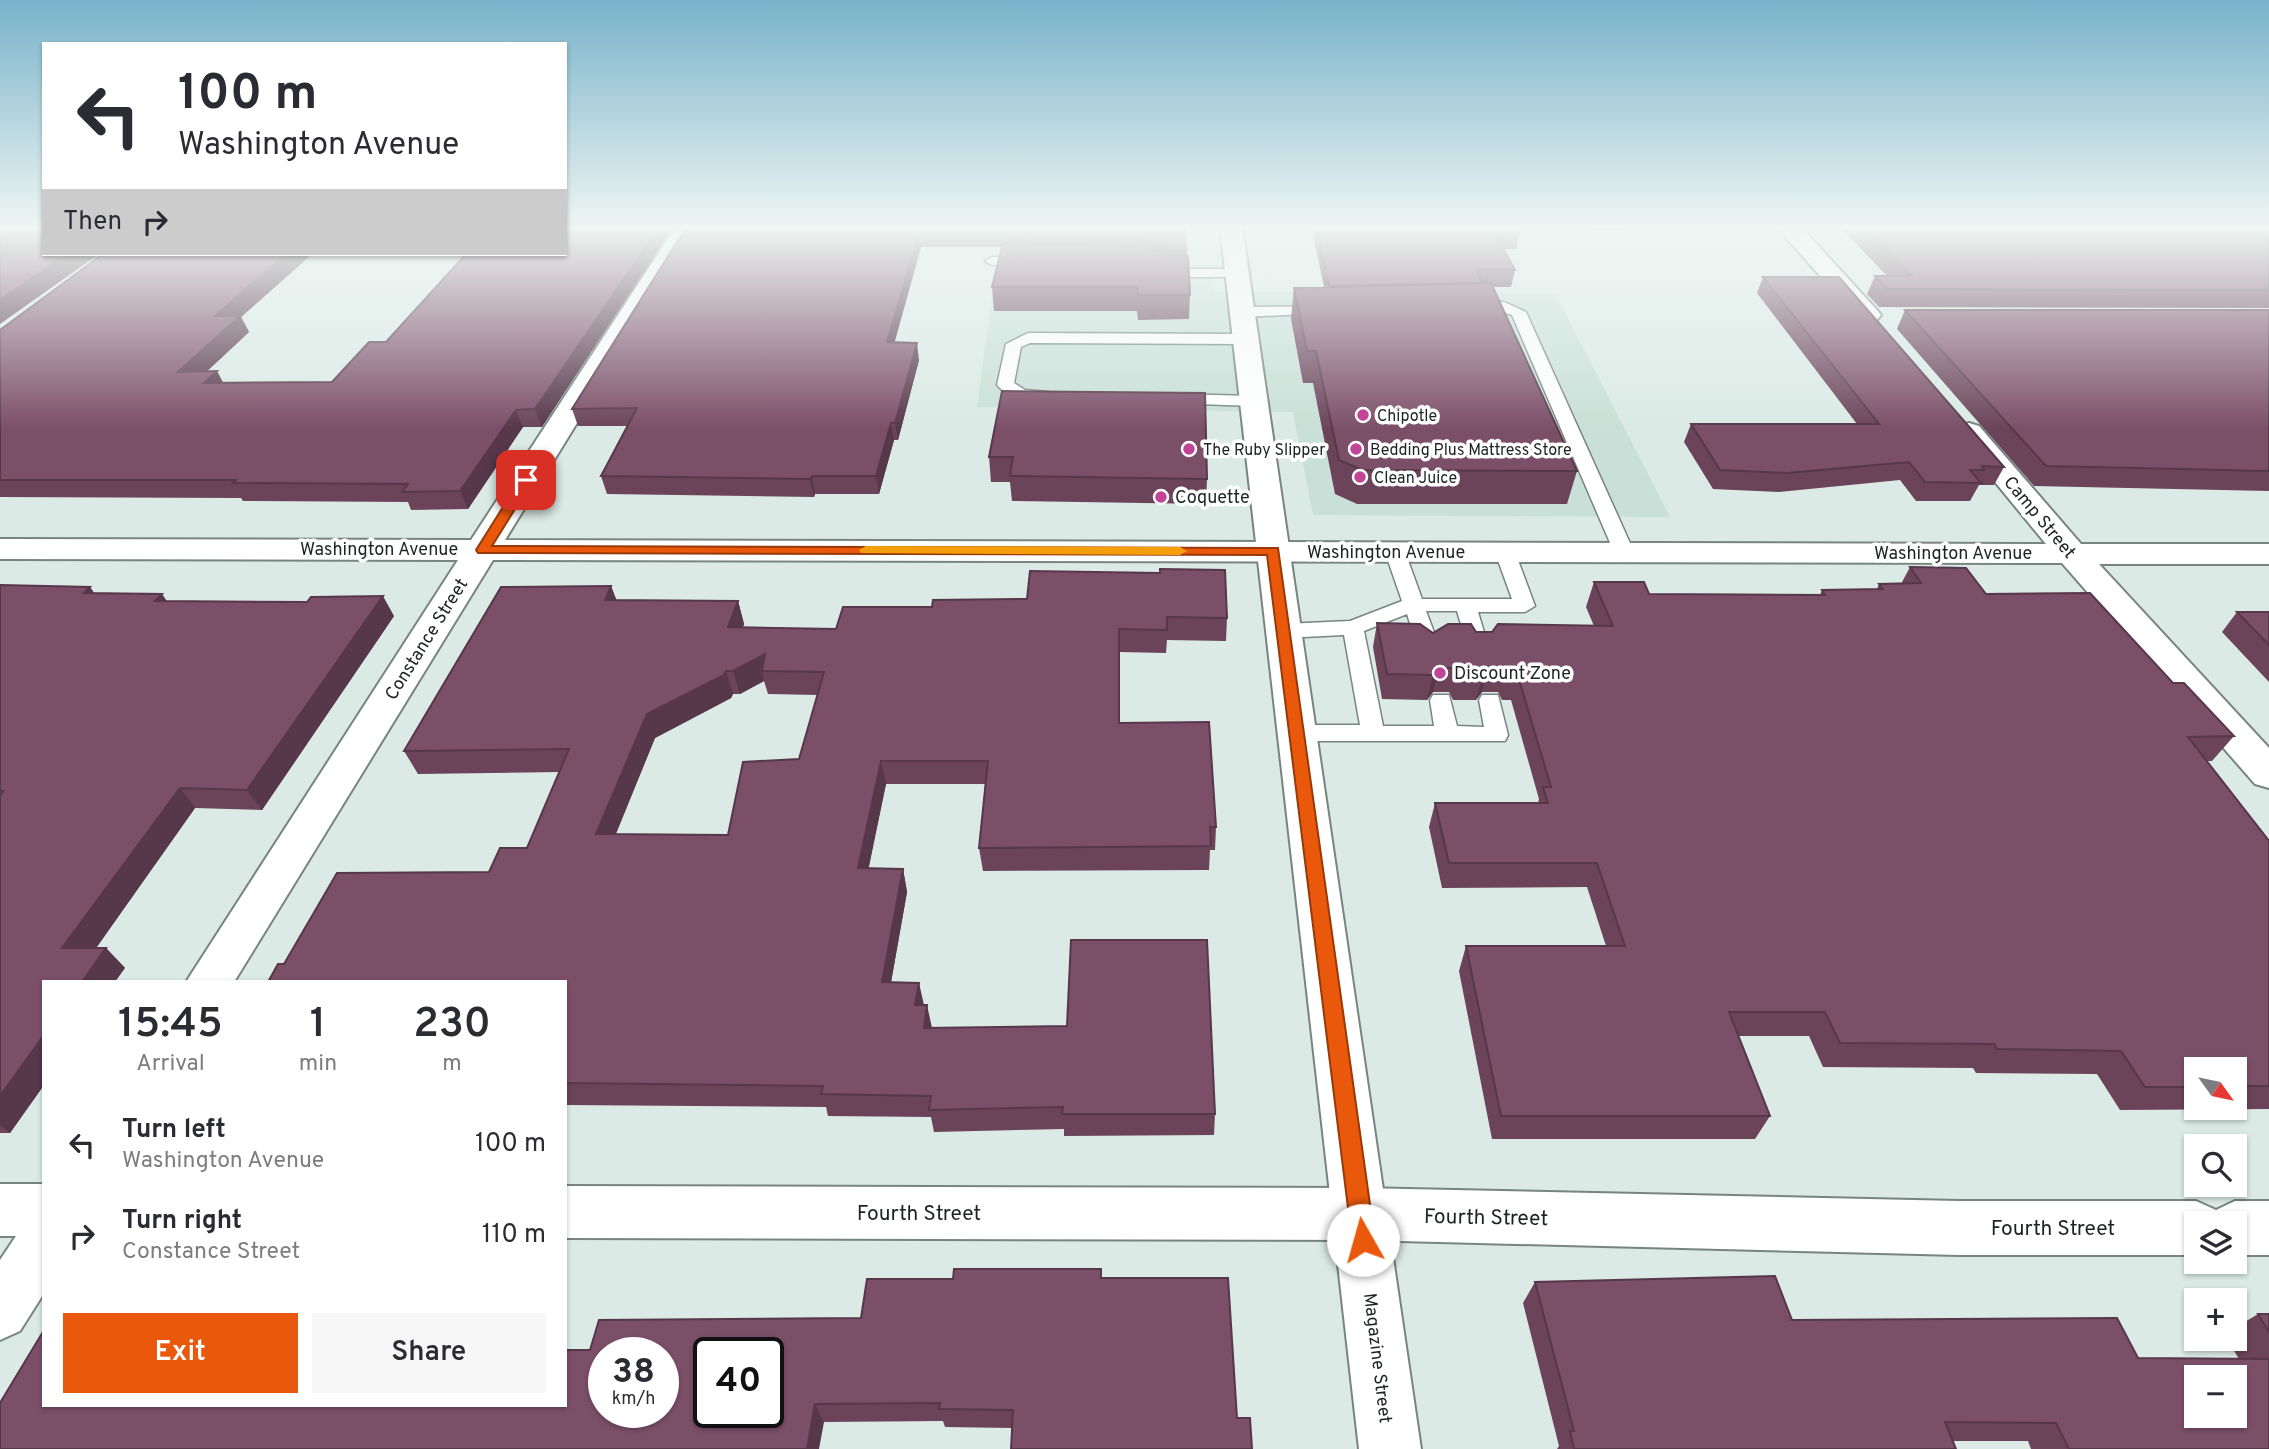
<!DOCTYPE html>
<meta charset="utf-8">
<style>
:root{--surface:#fff;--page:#f7f7f7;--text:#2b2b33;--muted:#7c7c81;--accent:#ea580c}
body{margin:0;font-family:Overpass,sans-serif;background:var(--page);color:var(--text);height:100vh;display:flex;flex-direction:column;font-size:26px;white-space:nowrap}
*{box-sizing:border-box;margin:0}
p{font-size:23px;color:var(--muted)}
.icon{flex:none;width:38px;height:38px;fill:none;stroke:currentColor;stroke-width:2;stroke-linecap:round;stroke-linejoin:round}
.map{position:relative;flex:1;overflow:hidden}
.drawer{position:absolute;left:42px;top:980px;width:525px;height:427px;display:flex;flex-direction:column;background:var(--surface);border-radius:0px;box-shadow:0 2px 5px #0004}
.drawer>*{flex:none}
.top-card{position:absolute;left:42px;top:42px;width:525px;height:214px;border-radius:0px;box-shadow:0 2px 5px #0004;background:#fff;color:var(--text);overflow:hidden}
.needle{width:46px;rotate:123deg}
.tools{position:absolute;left:2184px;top:1057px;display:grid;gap:14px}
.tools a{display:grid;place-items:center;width:63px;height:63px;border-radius:0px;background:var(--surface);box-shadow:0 2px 5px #0004;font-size:35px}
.speed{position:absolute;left:588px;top:1337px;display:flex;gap:14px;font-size:35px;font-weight:700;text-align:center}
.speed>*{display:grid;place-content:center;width:91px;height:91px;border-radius:50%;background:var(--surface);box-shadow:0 2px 5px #0004;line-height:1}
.speed small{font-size:18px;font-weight:400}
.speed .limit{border:4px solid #111;border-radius:10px;background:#fff;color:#111}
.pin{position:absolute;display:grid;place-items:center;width:60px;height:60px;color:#fff;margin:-30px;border-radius:14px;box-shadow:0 4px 10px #0006}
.me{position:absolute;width:77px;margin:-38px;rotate:353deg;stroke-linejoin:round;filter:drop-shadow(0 0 5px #0008)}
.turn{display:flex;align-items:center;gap:24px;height:147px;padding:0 21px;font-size:32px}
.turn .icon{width:91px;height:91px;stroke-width:2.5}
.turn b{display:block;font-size:49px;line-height:60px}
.then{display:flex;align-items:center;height:66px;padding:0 21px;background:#0003;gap:14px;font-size:26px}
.eta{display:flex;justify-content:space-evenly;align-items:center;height:119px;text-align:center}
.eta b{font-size:42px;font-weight:600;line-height:49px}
.primary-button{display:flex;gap:14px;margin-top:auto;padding:14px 21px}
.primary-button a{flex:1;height:80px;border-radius:0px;background:var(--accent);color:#fff;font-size:28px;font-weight:600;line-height:80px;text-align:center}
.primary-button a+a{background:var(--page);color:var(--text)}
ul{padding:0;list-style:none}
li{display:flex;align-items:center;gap:21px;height:91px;padding:0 21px}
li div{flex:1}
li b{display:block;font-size:26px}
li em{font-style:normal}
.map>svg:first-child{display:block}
.built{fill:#c8e0d7}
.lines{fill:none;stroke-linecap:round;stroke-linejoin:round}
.service-casing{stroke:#77847f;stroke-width:3}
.minor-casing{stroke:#77847f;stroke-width:4}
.tertiary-casing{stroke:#77847f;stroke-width:4}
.service{fill:#fff;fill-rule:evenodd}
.minor{fill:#fff;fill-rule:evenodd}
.tertiary{fill:#fff;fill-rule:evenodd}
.wall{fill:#6b445a;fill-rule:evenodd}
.shaded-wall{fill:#57374a}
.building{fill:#7c4f69;stroke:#57374a;stroke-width:2;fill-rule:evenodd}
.route{fill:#ea580c;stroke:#983908;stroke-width:2}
.slow{fill:#f59e0b}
.poi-dot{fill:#c04596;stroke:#fff;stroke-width:2.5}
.labels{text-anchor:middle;stroke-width:7;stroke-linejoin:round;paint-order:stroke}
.far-poi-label{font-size:16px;fill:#1e2321;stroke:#fff;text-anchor:start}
.poi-label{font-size:18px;fill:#1e2321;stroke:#fff;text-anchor:start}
.street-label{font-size:18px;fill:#1e2321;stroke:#fff}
.near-street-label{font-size:21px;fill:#1e2321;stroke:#fff}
</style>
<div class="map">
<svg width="2269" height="1449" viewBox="0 0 2269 1449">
<rect width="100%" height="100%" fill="#dbeae5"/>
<path class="built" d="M995 274 1212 276 1214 292 1555 293 1670 517 1313 515 1293 412 977 407Z"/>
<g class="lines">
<defs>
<path id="service" d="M1030 257 1037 261 1035 264 992 265 985 261 992 257Z
M1161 265 1172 269H1237L1244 273 1237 277H1169L1154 269Z
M1504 302 1526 312 1634 552 1631 556 1624 558 1614 552 1512 315C1497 309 1477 316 1466 307L1473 303Z
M1323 306 1328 307V313L1242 317 1234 312 1242 307Z
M1028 333 1246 334 1254 339 1246 344 1030 343 1021 347 1014 383 1025 390 1048 392 1050 396C1036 409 1008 398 997 385L1006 344Z
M1175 394 1254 396 1262 401 1254 406 1169 403 1167 399Z
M1395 546 1405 552 1422 599H1512L1495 552 1505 546 1515 552 1535 606 1525 612H1478L1489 649 1486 654H1470L1457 611H1426L1440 648 1429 655 1418 648 1407 614 1364 631 1383 726H1434L1430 700 1433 695H1449L1457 726 1484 727 1479 700 1482 695H1498L1508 735 1505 741H1297L1289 739 1286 733 1289 727 1297 725H1360L1344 635 1284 638 1274 631 1284 624 1350 621 1402 601 1385 552Z"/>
<path id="minor" d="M676 226H698L505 540 2046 544 1954 432 1959 426 1969 423 1979 426 2081 544H2269V564H2099L2269 748V788L2255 784 2062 563 493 560 234 982H186L458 560 0 559V539L471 540Z
M1776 226H1800L1877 310 1881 315 1877 320H1859Z
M0 1184H44V1293L20 1331 0 1340V1260L16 1236H0Z
M565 1186 1360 1188 1959 1201H2196L2216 1210 2235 1201H2269V1255H2235V1223H2196V1255H1959L1360 1240 565 1238Z"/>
<path id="tertiary" d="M1220 226H1242L1421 1449H1359Z"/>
</defs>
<use href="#service" class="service-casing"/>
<use href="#minor" class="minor-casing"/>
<use href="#tertiary" class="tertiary-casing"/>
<use href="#service" class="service"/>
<use href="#minor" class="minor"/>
<use href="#tertiary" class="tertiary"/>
</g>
<path class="wall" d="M687 226H1185L1190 295 1189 319 1138 320 1137 311H994L992 287 1002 247H921L894 342 919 360 898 440H894L879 494H815L814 497 607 494 601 476 628 426H578L572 409Z
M1286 226H1625L1624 230 1517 229 1519 233 1516 249H1504L1515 270 1511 287H1493L1577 471 1567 504H1357L1335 494 1313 383H1303L1291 319 1294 288 1324 287 1312 229H1287Z
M1839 226H2269V308L1879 307 1867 294 1875 276H1887Z
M102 254H312L241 317 249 332 206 372 223 383 332 382 386 342 464 257 463 254H565L542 427H523L468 509 411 510 408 502 243 501 241 498 0 497V330Z
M1763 277 2004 467 1994 485H1979L1970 501H1916L1900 480 1779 492 1713 489 1684 442 1691 424H1857L1757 293Z
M1905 310H2269V491L2034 486 1897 329Z
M1205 393 1207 479 1206 504 1012 501 1010 482H991L989 457Z
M1910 567 1986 594 2173 683 2234 736 2212 761H2207L2269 841V1109L2120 1110 2097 1074 1976 1073 1973 1068 1823 1067 1809 1036H1738L1770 1116 1755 1139H1492L1459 971 1466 946H1606L1587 887 1442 888 1429 827 1435 803H1538L1539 799 1511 700H1502L1498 692H1482L1476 700H1453L1449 692H1433L1427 700 1382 699 1373 647 1377 623 1433 633 1492 632 1594 626 1586 607 1594 582 1649 594 1820 595 1822 590 1877 589 1879 584H1901ZM2196 1069H2235V1108H2196Z
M0 585 90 587 94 593 167 601 394 616 262 810 195 808 96 948H106L125 968 44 982V1085L10 1133H0Z
M611 586 616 600 738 601 744 624 743 627 836 629 843 607 1227 618 1226 641 1167 640 1166 653 1119 652V723L1216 827 1215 850H1210L1209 870 983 871 979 848 985 784H886L868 868 903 869 907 892 891 982 924 1005 932 1028 1215 1114 1214 1135 1064 1136V1129L934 1132 931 1117 828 1116 826 1107 565 1105V982L284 964 489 872 527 848 559 772 418 774 404 751ZM764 681 768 694 818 695 799 759 728 835 616 834 655 738 731 698 733 694H740Z
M2237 612H2269V682L2222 632Z
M1101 1269 1012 1428 945 1427 943 1421 824 1422 0 1449 44 1405H565L590 1350 861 1318 953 1279Z
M1535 1282 1792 1320 2138 1358 2239 1359 2227 1339H2235V1328L2258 1314H2269V1449H2031L2028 1441H1953L1956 1449H1557L1559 1446 1523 1303Z"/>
<path class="shaded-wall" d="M660 226H674L542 427 535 409Z
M919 232 921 247 890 359 887 342Z
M67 254H99L0 324V300Z
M286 254H312L241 317 249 332 188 389 178 372 215 316Z
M917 343 919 360 898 440 895 423Z
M217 371 226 388 204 383Z
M516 410 523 427 468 509 460 491Z
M891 423 894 440 879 494 876 476Z
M812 476 815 494 814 497 810 479Z
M611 586 620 609 605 600Z
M90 587 104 607 84 593Z
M162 594 176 614 155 601Z
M383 596 394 616 262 810 247 790Z
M738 601 744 624 734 650 728 627Z
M765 654 762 671 764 681 740 694 733 671Z
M1439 668 1433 692 1427 700 1433 675Z
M1488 668 1482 692 1476 700 1483 676Z
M726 671 733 694 731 698 655 738 606 857 596 834 647 714Z
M881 761 886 784 864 891 858 868Z
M180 788 195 808 82 968 62 948Z
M903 869 907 892 887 1005 882 982Z
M106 948 125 968 115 982H82Z
M919 983 924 1005H915Z
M927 1005 932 1028H924Z
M44 1035V1085L10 1133 0 1125V1096Z
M815 1404 824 1422 819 1449H807Z"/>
<path class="building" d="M0 226H44V254H67L0 300Z
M565 226H660L535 409 516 410 460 491 402 492 408 484 233 483 236 480H0V330L103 254H286L215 316H240L178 372 217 371 204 383 332 382 369 342H386L466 254H463H565Z
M687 226H1185L1186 251H1172L1146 240 1007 239 1008 232H919L887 342 917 343 895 423H891L876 476H812L810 479 601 476 637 408 572 409Z
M1316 226H1516L1519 233H1495L1515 270H1477L1482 283 1329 286Z
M1863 226H2269V290L1887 289 1875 276H1912Z
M1003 243 1144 245 1168 256H1188L1190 295H1138L1137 287H992Z
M1763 277H1839L2004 467 1982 466 1984 470H1970L1981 483 1925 482 1909 462 1787 473 1720 470 1691 424H1879Z
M1491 283 1577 471 1362 470 1339 460 1316 351H1307L1294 288Z
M1905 310H2269V471L2046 466Z
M1002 391 1205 393 1207 479 1010 476 1013 457H989Z
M1910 567 1966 568 1986 594 2090 593 2173 683H2184L2234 736 2188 737 2269 841V1086H2235V1069H2196V1087H2145L2121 1051 1997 1049 1994 1044 1840 1043 1825 1012H1729L1770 1116H1501L1466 946H1625L1597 863H1449L1435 803H1548L1543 787H1551L1518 676H1509L1505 668H1488L1483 676H1459L1455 668H1439L1433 675 1387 674 1377 623 1420 624 1433 633 1448 624H1471L1476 632H1492L1498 624 1613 626 1594 582H1644L1649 594 1825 595 1822 590 1883 589 1879 584 1921 583Z
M1160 569 1225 570 1227 618 1167 617V630L1119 629V723L1209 722 1216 827H1210L1211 846 979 848 988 761H881L858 868 903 869 882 982 919 983 915 1005H927L924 1028 1067 1026 1071 940H1207L1215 1114H1062L1063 1107 929 1110 931 1096 821 1094 823 1086 565 1083V982H268L278 964H284L337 873 489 872 500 848H527L569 749 404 751 501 587 611 586 605 600 738 601 728 627 836 629 843 607H932L933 600 1027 599 1030 571 1160 573ZM765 654 762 671 824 672 799 759 743 762 728 835 596 834 647 714 724 675 726 671H733Z
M0 585 90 587 84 593 162 594 155 601 307 602 311 597 383 596 247 790 180 788 62 948H106L82 982H44V1035L0 1096V796L3 791H0Z
M2237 612H2269V645Z
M954 1269H1101V1278H1228L1237 1418H1250L1252 1449H1011L1013 1410 939 1409 940 1403 815 1404 807 1449H0V1403L44 1330V1405H565V1350H590L599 1320 861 1318 867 1279H953ZM604 1353H663V1412H604ZM709 1353H768V1412H709Z
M1775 1276 1792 1320 2117 1318 2138 1358 2269 1359V1449H2069L2056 1423 1945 1422 1956 1449H1574L1570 1431H1574L1535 1282ZM2196 1377H2235V1416H2196Z
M2258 1314H2269V1332Z"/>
<linearGradient id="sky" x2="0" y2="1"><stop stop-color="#78b2ca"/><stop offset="0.53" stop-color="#eff6f3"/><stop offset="1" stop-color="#eff6f3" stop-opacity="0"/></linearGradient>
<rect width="2269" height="429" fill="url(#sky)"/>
<path class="route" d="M526 477 533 480 492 546 1278 548 1375 1240 1371 1248 1363 1251 1355 1248 1352 1240 1267 555 478 553 476 550 520 480Z"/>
<path class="slow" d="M866 546 1180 547 1187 551 1180 555 861 553 859 550Z"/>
<g class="poi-dot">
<circle cx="1363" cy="415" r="7"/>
<circle cx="1189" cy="449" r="7"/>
<circle cx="1356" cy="449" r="7"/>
<circle cx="1360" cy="477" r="7"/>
<circle cx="1161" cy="497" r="7"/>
<circle cx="1440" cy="673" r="7"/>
</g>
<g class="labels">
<g class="far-poi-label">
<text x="1377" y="421">Chipotle</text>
<text x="1203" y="455">The Ruby Slipper</text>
<text x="1370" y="455">Bedding Plus Mattress Store</text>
<text x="1374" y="483">Clean Juice</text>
</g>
<g class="poi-label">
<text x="1175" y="503">Coquette</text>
<text x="1454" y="679">Discount Zone</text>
</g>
<g class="street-label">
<text transform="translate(2040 517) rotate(50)" y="6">Camp Street</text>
<text x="379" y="555">Washington Avenue</text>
<text x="1386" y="558">Washington Avenue</text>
<text x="1953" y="559">Washington Avenue</text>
<text transform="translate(426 639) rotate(-58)" y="6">Constance Street</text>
<text transform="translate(1378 1358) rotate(83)" y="6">Magazine Street</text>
</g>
<g class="near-street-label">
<text x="919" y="1220">Fourth Street</text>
<text transform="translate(1486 1217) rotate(1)" y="7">Fourth Street</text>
<text x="2053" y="1235">Fourth Street</text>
</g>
</g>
</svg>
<div class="tools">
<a><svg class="needle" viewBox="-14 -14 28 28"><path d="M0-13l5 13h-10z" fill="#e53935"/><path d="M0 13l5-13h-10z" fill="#7c7c81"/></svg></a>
<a><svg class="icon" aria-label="search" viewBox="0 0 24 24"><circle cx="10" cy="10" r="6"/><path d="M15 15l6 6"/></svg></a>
<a><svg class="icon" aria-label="layers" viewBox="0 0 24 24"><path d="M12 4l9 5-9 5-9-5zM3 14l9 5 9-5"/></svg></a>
<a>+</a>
<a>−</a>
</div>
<div class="speed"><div>38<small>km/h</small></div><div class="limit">40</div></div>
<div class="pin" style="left:526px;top:480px;background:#d93025"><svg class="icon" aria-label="arrive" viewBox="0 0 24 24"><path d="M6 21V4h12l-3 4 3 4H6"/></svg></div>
<svg class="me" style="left:1363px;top:1240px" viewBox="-20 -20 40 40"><circle r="19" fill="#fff"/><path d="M0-13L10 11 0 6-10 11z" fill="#ea580c"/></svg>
<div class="top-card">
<div class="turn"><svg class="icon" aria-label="left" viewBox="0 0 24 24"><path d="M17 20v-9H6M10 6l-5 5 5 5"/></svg><div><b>100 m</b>Washington Avenue</div></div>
<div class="then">Then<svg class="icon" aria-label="right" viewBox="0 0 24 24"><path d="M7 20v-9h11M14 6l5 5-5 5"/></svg></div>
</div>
<section class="drawer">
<div class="eta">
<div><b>15:45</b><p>Arrival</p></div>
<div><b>1</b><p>min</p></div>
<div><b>230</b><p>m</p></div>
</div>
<ul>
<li><svg class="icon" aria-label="left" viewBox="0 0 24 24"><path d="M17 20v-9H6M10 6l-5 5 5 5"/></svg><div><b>Turn left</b><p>Washington Avenue</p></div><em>100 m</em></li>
<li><svg class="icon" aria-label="right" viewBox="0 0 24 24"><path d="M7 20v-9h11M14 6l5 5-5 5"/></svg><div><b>Turn right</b><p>Constance Street</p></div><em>110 m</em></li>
</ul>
<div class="primary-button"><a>Exit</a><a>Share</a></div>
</section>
</div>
